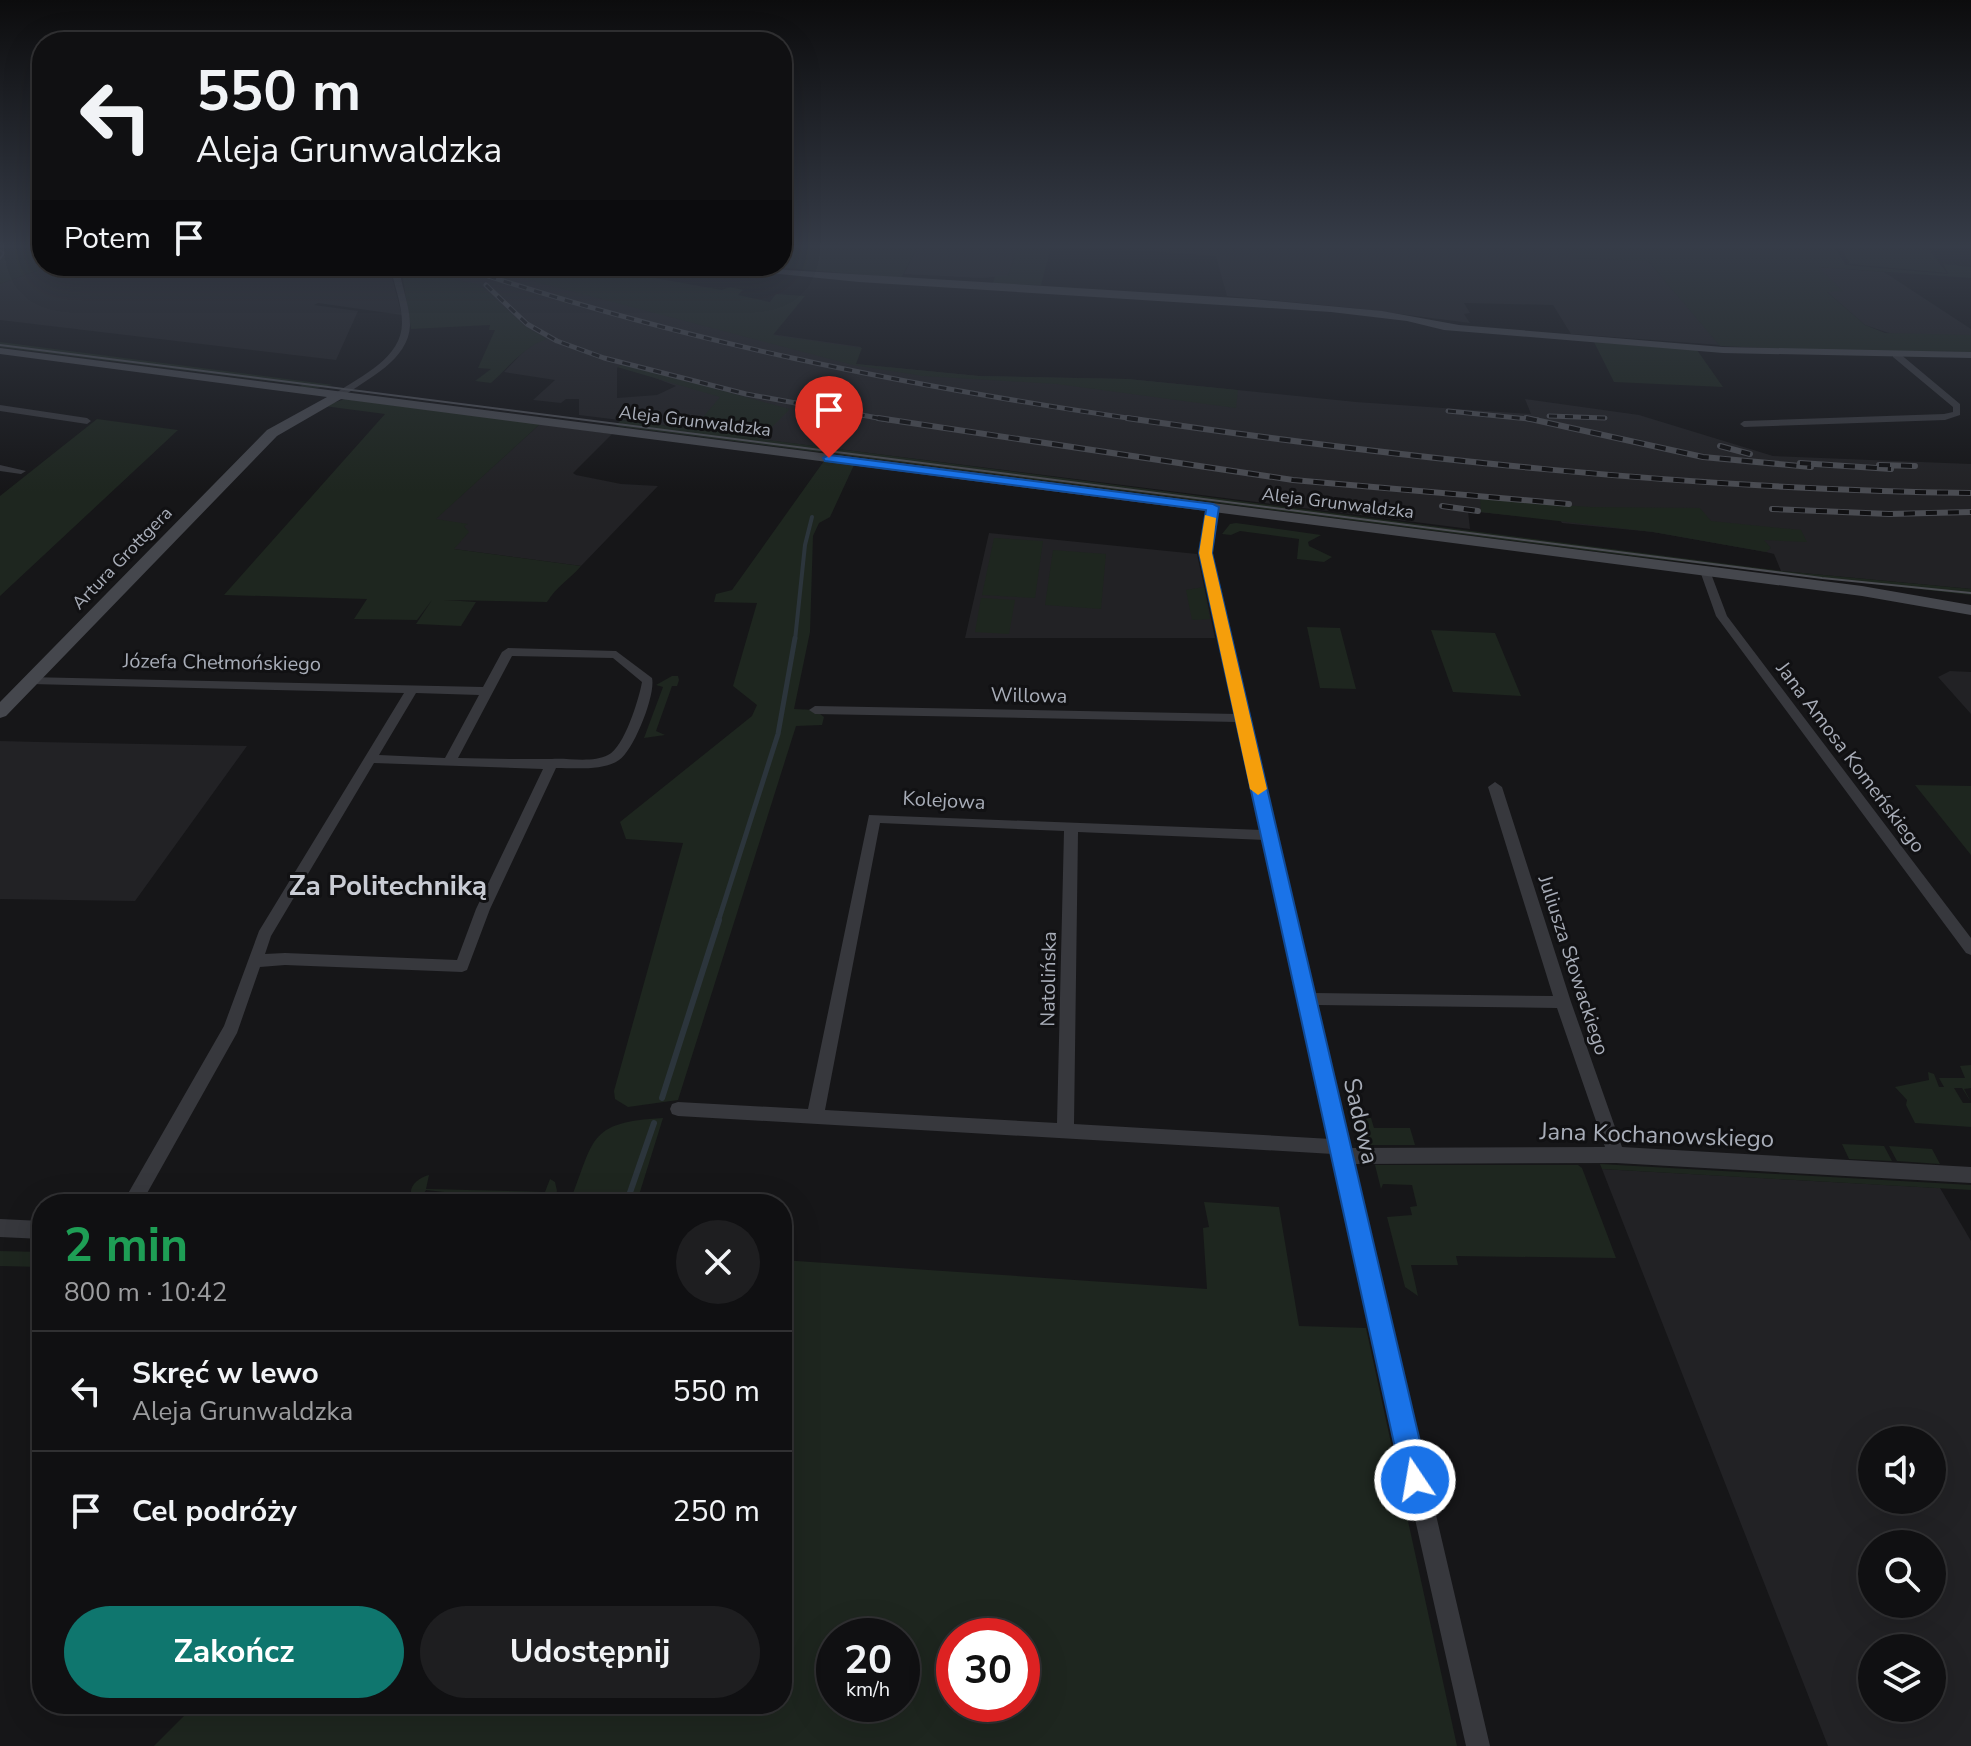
<!DOCTYPE html>
<html lang="pl">
<meta charset="utf-8">
<style>
:root{--surface:#101012;--page:#1e1e20;--text:#f1f3f6;--muted:#9c9d9f;--line:#303032;--accent:#0f766e}
body{margin:0;font-family:"Nunito Sans",sans-serif;background:var(--page);color:var(--text);height:100vh;display:flex;flex-direction:column;font-size:30px;white-space:nowrap}
*{box-sizing:border-box;margin:0}
p{font-size:26px;color:var(--muted)}
.icon{flex:none;width:44px;height:44px;fill:none;stroke:currentColor;stroke-width:2;stroke-linecap:round;stroke-linejoin:round}
.map{position:relative;flex:1;overflow:hidden}
.panel{position:absolute;left:32px;top:1194px;width:760px;height:520px;display:flex;flex-direction:column;background:var(--surface);border-radius:32px;box-shadow:0 8px 32px #0002,0 0 0 2px var(--line)}
.panel>*{flex:none}
.top-card{position:absolute;left:32px;top:32px;width:760px;height:244px;border-radius:32px;box-shadow:0 8px 32px #0002,0 0 0 2px var(--line);background:#101012;color:var(--text);overflow:hidden}
.tools{position:absolute;left:1858px;top:1426px;display:grid;gap:16px}
.tools a{display:grid;place-items:center;width:88px;height:88px;border-radius:50%;background:var(--surface);box-shadow:0 8px 32px #0002,0 0 0 2px var(--line);font-size:40px}
.speed{position:absolute;left:816px;top:1618px;display:flex;gap:16px;font-size:40px;font-weight:700;text-align:center}
.speed>*{display:grid;place-content:center;width:104px;height:104px;border-radius:50%;background:var(--surface);box-shadow:0 8px 32px #0002,0 0 0 2px var(--line);line-height:1}
.speed small{font-size:20px;font-weight:400}
.speed .limit{border:12px solid #d22;background:#fff;color:#111}
.pin{position:absolute;display:grid;place-items:center;width:68px;height:68px;color:#fff;margin:-82px -34px;border-radius:50% 50% 50% 0;rotate:-45deg;box-shadow:0 0 8px #0007}
.pin .icon{rotate:45deg}
.me{position:absolute;width:88px;margin:-44px;rotate:348deg;stroke-linejoin:round;filter:drop-shadow(0 0 6px #0008)}
.turn{display:flex;align-items:center;gap:28px;height:168px;padding:0 32px;font-size:36px}
.turn .icon{width:104px;height:104px;stroke-width:2.5}
.turn b{display:block;font-size:56px;line-height:68px}
.then{display:flex;align-items:center;height:76px;padding:0 32px;background:#0003;gap:16px;font-size:30px}
.round{display:grid;place-items:center;flex:none;width:84px;height:84px;border-radius:42px;background:var(--page)}
.head{display:flex;align-items:center;justify-content:space-between;height:136px;padding:0 32px}
h1{font-size:48px;font-weight:700;line-height:60px;color:#1e9e55}
.button{display:flex;gap:16px;margin-top:auto;padding:16px 32px}
.button a{flex:1;height:92px;border-radius:48px;background:var(--accent);color:#fff;font-size:32px;font-weight:700;line-height:92px;text-align:center}
.button a+a{background:var(--page);color:var(--text)}
ul{padding:0;list-style:none}
li{display:flex;align-items:center;gap:24px;height:120px;padding:0 32px;border-top:2px solid var(--line)}
li div{flex:1}
li b{display:block;font-size:30px}
li em{font-style:normal}
.map>svg:first-child{display:block}
.built{fill:#222225;fill-rule:evenodd}
.green{fill:#1e261f;fill-rule:evenodd}
.lines{fill:none;stroke-linecap:round;stroke-linejoin:round}
.stream-far2{stroke:#2c353c;stroke-width:4}
.stream-far1{stroke:#2c353c;stroke-width:5}
.stream{stroke:#2c353c;stroke-width:6}
.street{fill:#37383d;fill-rule:evenodd}
.secondary{fill:#45474d;fill-rule:evenodd}
.tram{stroke:#4a4c52;stroke-width:2}
.rail-far1-casing{stroke:#4a4c52;stroke-width:5}
.rail-casing{stroke:#4a4c52;stroke-width:6}
.rail-far1{stroke:#111113;stroke-width:3;stroke-dasharray:8;stroke-linecap:butt}
.rail{stroke:#111113;stroke-width:4;stroke-dasharray:11;stroke-linecap:butt}
.route{fill:#1a73e8;stroke:#114b97;stroke-width:2}
.slow{fill:#f59e0b}
.labels{text-anchor:middle;stroke-width:6;stroke-linejoin:round;paint-order:stroke}
.far-street-label{font-size:18px;fill:#a8adb8;stroke:#111113}
.street-label{font-size:20px;fill:#a8adb8;stroke:#111113}
.near-street-label{font-size:24px;fill:#a8adb8;stroke:#111113}
.district-label{font-size:28px;font-weight:bold;fill:#c9ccd4;stroke:#111113}
</style>
<div class="map">
<svg width="1971" height="1746" viewBox="0 0 1971 1746">
<rect width="100%" height="100%" fill="#161618"/>
<path class="built" d="M917 248H1017L1008 276 981 278 904 274Z
M1108 248H1568L1574 258 1648 261 1720 345 1571 334 1553 305 1464 303 1470 313 1464 314 1470 323 1353 308 1227 296 1216 256Z
M50 266H504L722 327 861 347 855 364 979 376 1128 379 1356 402 1531 414 1525 399 1639 415 1773 456 1971 464V589L1781 571 1774 554 1766 552 1653 532 1562 523 1560 520 1468 511 1470 529 759 439 778 420 693 429 579 415V399H566L561 403 533 400 555 380 504 372 531 344 403 267 391 274 402 315 318 303 314 305 358 311 336 360 0 320V284ZM621 365 676 386 657 395 617 398V368Z
M1817 267 1884 272 1971 329V335L1898 336 1865 325 1826 291H1841Z
M540 424 612 434 573 473 576 475 621 484 658 486 581 566 453 549 435 519Z
M989 533 1197 554 1215 638H965Z
M1950 671 1971 672V714L1938 677Z
M0 741 39 742 247 746 135 901 0 899Z
M1602 1169 1940 1188 1971 1241V1746H1828ZM1872 1440H1932V1500H1872ZM1872 1544H1932V1604H1872ZM1872 1648H1932V1708H1872Z"/>
<path class="green" d="M0 248H42V266H50L0 284Z
M782 248H917L901 278 762 266H782Z
M1017 248H1051L1041 285 993 284 995 276H1008Z
M1568 248H1835L1846 265 1948 274 1943 264 1971 267V278L1818 267 1843 291 1827 292 1865 325 1885 333 1971 335V352L1833 351 1720 346 1648 261 1573 258Z
M1841 248H1928L1947 273 1850 264Z
M487 266H668L649 277 722 290 730 287 743 290 738 295 770 302 776 294 805 296 773 335 862 348 856 364 979 376 1128 379 1238 390 1236 408 1057 384 923 376 853 365 529 280Z
M403 267 480 285 525 326 547 339C524 346 509 367 491 383L475 381 491 369 478 368 495 330H489L490 325 411 329 402 273 397 270Z
M0 342 333 385 317 388 300 387 302 385 0 347Z
M1594 342 1697 350 1723 387 1614 382Z
M624 364 790 409 760 439 1781 571 1971 589V595L1632 556 616 426 621 420 693 429 720 397 617 367Z
M345 399 540 424 436 519 468 524 464 526 469 532 454 549 581 566C569 580 557 586 547 602L444 600 476 602 461 626 416 624 432 600 417 620 354 619 367 599 224 595 385 414 324 406Z
M97 419 178 430 0 596V496Z
M824 461 854 465 830 517 819 523 813 536 810 632 794 709 815 710 824 717 822 725 796 726 678 1100 628 1107 615 1099 614 1091 683 843 626 839 620 822 752 716 757 705 733 686 757 603 714 602 716 594 732 590Z
M1480 499 1590 507 1700 508 1711 521 1801 530 1807 542 1764 540 1771 548 1766 552 1653 532 1481 512Z
M1236 523 1321 535 1308 542 1309 546 1332 557 1324 562 1297 559 1299 539 1240 531 1231 535 1222 534 1230 524Z
M994 538 1043 541 1035 598 982 595Z
M1053 550 1106 554 1101 609 1045 605Z
M1204 587 1210 619 1192 620 1186 590Z
M981 598 1015 600 1009 634 975 632Z
M1307 627 1340 628 1356 689 1320 688Z
M1431 630 1495 633 1521 696 1453 692Z
M672 676H678L679 680 677 686H672L656 731 665 735 644 738 663 687 656 685Z
M1915 785 1971 786V855Z
M1971 1065V1088L1964 1089 1971 1102 1962 1088H1954L1963 1103H1971V1127L1915 1123 1906 1105 1907 1100 1895 1087 1929 1080 1928 1072 1934 1074 1939 1087H1944L1939 1078H1965L1960 1066Z
M663 1118 639 1195 774 1204H569C595 1140 586 1122 663 1118Z
M1363 1118H1371L1374 1128H1410L1415 1145H1368Z
M1842 1144 1884 1146 1892 1161 1849 1159Z
M1889 1146 1932 1149 1940 1164 1897 1161Z
M1600 1164 1971 1185V1190L1602 1169Z
M1375 1165H1578L1582 1168 1616 1258 1456 1256 1458 1265H1411L1418 1296 1405 1287 1387 1217 1412 1215 1410 1207 1417 1206 1412 1185 1383 1184 1381 1189Z
M429 1175 426 1189 545 1192 550 1179 555 1182 557 1191 552 1204 426 1190 420 1200 414 1201C405 1189 417 1178 429 1175Z
M1204 1202 1279 1207 1299 1326 1366 1328 1457 1746H154L196 1704H782V1260L1207 1289 1203 1228 1209 1227ZM834 1636H902V1704H834ZM954 1636H1022V1704H954Z
M0 1251 42 1252V1267L0 1266Z"/>
<g class="lines">
<path class="stream-far2" d="M795 640 805 545 812 517"/>
<path class="stream-far1" d="M718 922 778 734 795 638"/>
<path class="stream" d="M662 1098 719 920
M626 1204 654 1123"/>
<path class="street" d="M396 272 400 274C403 290 410 308 410 325 409 360 367 379 342 397H336V393C361 376 402 358 402 323 402 307 396 290 392 274Z
M1893 353H1899L1960 404V415L1945 420 1744 427 1740 424 1744 421 1944 414 1953 412V407L1893 357Z
M0 405 87 418 91 421 87 424 0 411Z
M0 465 26 471 21 474 0 471Z
M1213 504 1218 507 1211 553 1314 993 1553 996 1488 787 1495 782 1502 787 1571 1002 1622 1147 1971 1167V1183L1616 1163 1354 1164 1490 1746H1466L1333 1154 678 1116 672 1114 670 1109 672 1104 678 1102 808 1109 869 815 1262 830 1238 722 815 714 809 710 815 706 1237 714 1201 553 1208 507ZM880 823 1064 831 1057 1123 825 1110ZM1078 832 1265 840 1331 1139 1074 1124ZM1317 1005 1557 1008 1605 1147 1350 1148Z
M1705 568 1710 571 1727 616 1971 938V955L1966 953 1716 616 1700 571Z
M508 648 616 651 652 678C656 694 634 750 619 760 604 771 574 768 556 768L490 909 467 970 462 972 285 965 260 967 237 1033 141 1204H122L224 1026 259 931 404 693 31 684 27 683V677L483 687 502 652ZM512 656 613 658 642 682C639 699 624 748 608 755 593 763 569 758 552 759 521 759 489 759 458 758ZM416 693 479 695 445 758 379 755ZM374 763 543 769 476 909 457 960 285 953 265 954 271 936Z
M0 1219 42 1221V1239L0 1237Z"/>
<path class="secondary" d="M723 266 1253 299 1382 311 1459 325 1723 347 1971 352V358L1723 353 1444 330 1407 321 1331 312 859 282 728 269Z
M0 348 1862 586 1971 605V615L1862 596 341 399 277 436 6 716 0 718V702L267 430 327 397 0 354Z"/>
<path class="tram" d="M0 250 4 253 0 259
M0 345 1822 578 1971 593"/>
<defs>
<path id="rail-far1" d="M458 266C681 342 908 386 1141 420
M486 285 527 324 557 341 604 358 746 394 889 420
M1448 411 1538 420
M1549 416 1605 418"/>
<path id="rail" d="M878 418 1293 480 1569 504
M1127 418C1407 459 1687 489 1971 493
M1526 418 1703 457 1811 467
M1720 446 1750 454
M1800 463 1891 469
M1879 465 1915 466
M1442 506 1478 511
M1772 509 1889 514 1971 512"/>
</defs>
<use href="#rail-far1" class="rail-far1-casing"/>
<use href="#rail" class="rail-casing"/>
<use href="#rail-far1" class="rail-far1"/>
<use href="#rail" class="rail"/>
</g>
<linearGradient id="sky" x2="0" y2="1"><stop stop-color="#0c0c0d"/><stop offset="0.5" stop-color="#363c48"/><stop offset="1" stop-color="#363c48" stop-opacity="0"/></linearGradient>
<rect width="1971" height="492" fill="url(#sky)"/>
<path class="route" d="M829 455 1213 504 1219 507 1212 553 1429 1480 1425 1489 1415 1493 1406 1489 1402 1480 1199 553 1206 510 825 461 823 458Z"/>
<path class="slow" d="M1205 515 1216 518 1212 553 1267 789 1258 795 1250 789 1199 553Z"/>
<g class="labels">
<g class="far-street-label">
<text transform="translate(695 421) rotate(7)" y="6">Aleja Grunwaldzka</text>
<text transform="translate(1338 503) rotate(7)" y="6">Aleja Grunwaldzka</text>
<text transform="translate(122 558) rotate(-46)" y="6">Artura Grottgera</text>
</g>
<g class="street-label">
<text transform="translate(222 662) rotate(1)" y="7">Józefa Chełmońskiego</text>
<text transform="translate(1029 695) rotate(1)" y="7">Willowa</text>
<text transform="translate(1851 757) rotate(53)" y="7">Jana Amosa Komeńskiego</text>
<text transform="translate(944 800) rotate(3)" y="7">Kolejowa</text>
<text transform="translate(1574 965) rotate(72)" y="7">Juliusza Słowackiego</text>
<text transform="translate(1048 979) rotate(-89)" y="7">Natolińska</text>
</g>
<g class="near-street-label">
<text transform="translate(1361 1121) rotate(77)" y="8">Sadowa</text>
<text transform="translate(1657 1135) rotate(2)" y="8">Jana Kochanowskiego</text>
</g>
<g class="district-label">
<text x="388" y="895">Za Politechniką</text>
</g>
</g>
</svg>
<div class="tools">
<a><svg class="icon" aria-label="sound" viewBox="0 0 24 24"><path d="M4 9h4l5-4v14l-5-4H4zM17 9q2 3 0 6"/></svg></a>
<a><svg class="icon" aria-label="search" viewBox="0 0 24 24"><circle cx="10" cy="10" r="6"/><path d="M15 15l6 6"/></svg></a>
<a><svg class="icon" aria-label="layers" viewBox="0 0 24 24"><path d="M12 4l9 5-9 5-9-5zM3 14l9 5 9-5"/></svg></a>
</div>
<div class="speed"><div>20<small>km/h</small></div><div class="limit">30</div></div>
<div class="pin" style="left:829px;top:458px;background:#d93025"><svg class="icon" aria-label="arrive" viewBox="0 0 24 24"><path d="M6 21V4h12l-3 4 3 4H6"/></svg></div>
<svg class="me" style="left:1415px;top:1480px" viewBox="-20 -20 40 40"><circle r="17" fill="#1a73e8" stroke="#fff" stroke-width="3"/><path d="M0-11L8 9 0 5-8 9z" fill="#fff"/></svg>
<div class="top-card">
<div class="turn"><svg class="icon" aria-label="left" viewBox="0 0 24 24"><path d="M17 20v-9H6M10 6l-5 5 5 5"/></svg><div><b>550 m</b>Aleja Grunwaldzka</div></div>
<div class="then">Potem<svg class="icon" aria-label="arrive" viewBox="0 0 24 24"><path d="M6 21V4h12l-3 4 3 4H6"/></svg></div>
</div>
<section class="panel">
<div class="head"><div><h1>2 min</h1><p>800 m · 10:42</p></div><a class="round"><svg class="icon" aria-label="close" viewBox="0 0 24 24"><path d="M6 6l12 12M18 6L6 18"/></svg></a></div>
<ul>
<li><svg class="icon" aria-label="left" viewBox="0 0 24 24"><path d="M17 20v-9H6M10 6l-5 5 5 5"/></svg><div><b>Skręć w lewo</b><p>Aleja Grunwaldzka</p></div><em>550 m</em></li>
<li><svg class="icon" aria-label="arrive" viewBox="0 0 24 24"><path d="M6 21V4h12l-3 4 3 4H6"/></svg><div><b>Cel podróży</b></div><em>250 m</em></li>
</ul>
<div class="button"><a>Zakończ</a><a>Udostępnij</a></div>
</section>
</div>
